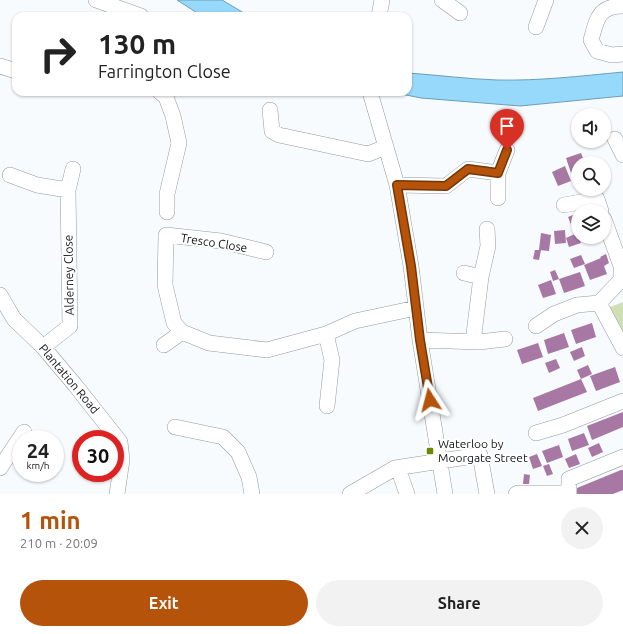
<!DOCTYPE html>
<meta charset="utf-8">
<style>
:root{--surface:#fff;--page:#f2f2f2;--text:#222;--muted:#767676;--accent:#b45309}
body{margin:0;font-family:Ubuntu,sans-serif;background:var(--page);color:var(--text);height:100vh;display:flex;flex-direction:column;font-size:15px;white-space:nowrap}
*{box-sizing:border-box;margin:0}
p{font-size:13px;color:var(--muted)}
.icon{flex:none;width:22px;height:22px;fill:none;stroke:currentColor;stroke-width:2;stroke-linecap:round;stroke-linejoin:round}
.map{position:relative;height:494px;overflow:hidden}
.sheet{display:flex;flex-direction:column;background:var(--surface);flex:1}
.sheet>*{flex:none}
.hud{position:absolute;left:12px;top:12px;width:400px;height:84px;border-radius:12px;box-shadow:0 1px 3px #0004;background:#fff;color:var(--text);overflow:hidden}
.controls{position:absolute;left:571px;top:108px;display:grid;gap:8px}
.controls a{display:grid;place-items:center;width:40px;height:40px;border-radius:50%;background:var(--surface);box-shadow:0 1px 3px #0004;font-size:20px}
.speed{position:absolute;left:12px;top:430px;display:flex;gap:8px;font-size:20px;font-weight:700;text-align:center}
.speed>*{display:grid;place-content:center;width:52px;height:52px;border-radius:50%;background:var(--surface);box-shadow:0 1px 3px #0004;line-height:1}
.speed small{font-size:10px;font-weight:400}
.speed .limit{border:6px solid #d22;background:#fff;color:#111}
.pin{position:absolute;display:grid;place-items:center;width:34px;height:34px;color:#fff;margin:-41px -17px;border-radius:50% 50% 50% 0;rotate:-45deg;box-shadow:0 0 4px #0007}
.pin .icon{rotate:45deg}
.me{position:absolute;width:44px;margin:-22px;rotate:351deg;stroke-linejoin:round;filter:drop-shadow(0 0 3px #0008)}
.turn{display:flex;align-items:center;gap:14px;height:84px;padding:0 20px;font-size:18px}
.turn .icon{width:52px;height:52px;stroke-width:2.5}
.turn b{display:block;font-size:28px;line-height:34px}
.round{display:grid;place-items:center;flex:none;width:42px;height:42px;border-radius:21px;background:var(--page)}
.overview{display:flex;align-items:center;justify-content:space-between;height:68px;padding:0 20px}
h1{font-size:24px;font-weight:700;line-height:30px;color:var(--accent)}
.cta{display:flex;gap:8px;margin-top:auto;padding:8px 20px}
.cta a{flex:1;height:46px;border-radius:24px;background:var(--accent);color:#fff;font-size:16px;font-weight:700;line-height:46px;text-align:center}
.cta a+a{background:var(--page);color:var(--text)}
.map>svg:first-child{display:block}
.green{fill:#d1e0b4}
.water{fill:#96d9fb;stroke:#6e9eb6}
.building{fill:#a678a3}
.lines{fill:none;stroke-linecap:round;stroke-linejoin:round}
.minor-casing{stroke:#929ba1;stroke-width:16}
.minor{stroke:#fff;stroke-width:15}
.route-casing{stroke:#753606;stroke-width:10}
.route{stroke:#b45309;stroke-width:7}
.poi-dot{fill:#6a8800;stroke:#fff;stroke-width:1.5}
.labels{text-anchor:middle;stroke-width:4;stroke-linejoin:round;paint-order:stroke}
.street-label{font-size:12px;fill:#111416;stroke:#fff}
.poi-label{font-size:12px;fill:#111416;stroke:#fff;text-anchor:start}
</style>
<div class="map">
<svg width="623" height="494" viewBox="0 0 623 494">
<rect width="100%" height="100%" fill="#f7fbfe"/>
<path class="green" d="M623 302V338L610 307Z"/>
<path class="water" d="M177 0H222L249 16H202Z
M623 72V96L520 106 421 98 391 92H408V73C438 75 467 79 497 80 539 81 581 76 623 72Z"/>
<path class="building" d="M581 153 585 163H578V170L571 173 566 158Z
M565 166 571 181 558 186 552 172Z
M578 213V231L574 232 568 217Z
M565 230 566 243 555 244 554 231Z
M541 233 551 235 549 251 539 250Z
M577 233 581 243 569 247 566 238Z
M535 250H541L539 260 533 259Z
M606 254 609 263 604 266 607 274 590 280 584 265 601 258 600 257Z
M581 255 585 264 574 268 570 259Z
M555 270 559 279 553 281 550 272Z
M580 272 585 286 564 293 559 279Z
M551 280 556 294 543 298 538 285Z
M592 323 596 337 576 344 571 330Z
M564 333 569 347 548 354 544 340Z
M538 343 543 357 522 364 517 350Z
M582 347 585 356 574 361 570 352Z
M556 359 560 368 549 373 545 363Z
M588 365 592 374 581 379 577 370Z
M615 367 620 382 596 391 590 376Z
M581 379 587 392 538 411 533 398Z
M623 412V427L592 440 587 426Z
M584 433 589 445 572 451 568 439Z
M599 443 603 452 592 457 588 448Z
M559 445 563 457 547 463 542 451Z
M537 454 542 466 533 469 529 457Z
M576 454 580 464 569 468 565 459Z
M549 464 553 474 547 476 543 466Z
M621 470H623V490L613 494H577V488Z
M524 474 530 475 529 484H523Z"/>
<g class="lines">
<defs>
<path id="minor" d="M96 0 141 16
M442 0 460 13
M623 6C598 6 597 19 591 40L597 51 612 55 623 54
M379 16 382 0
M536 27 546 0
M0 66 16 71
M160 92 166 97 173 116 179 143 167 194V212
M370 92 397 185 411 266 420 340 445 494
M270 110 272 131 279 135 368 154 386 147
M615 139 623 155
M10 175 37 185 68 190
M397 185 446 186 468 169 498 173
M498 198V173L507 150
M564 205 597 199 601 211
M266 252 221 241 166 235 165 285 174 323 182 332 209 343 267 350 326 334 355 321 416 308
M464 273 481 277
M0 295 14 319 43 347 75 385 120 442 122 460 117 494
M599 303 621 280V266L604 219
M599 303 623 348
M536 326 554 314 577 305 599 303
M326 334 332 360 327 406
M420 340 479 342 505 339
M473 342 481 277 488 246 487 229
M164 345 182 332
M43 347 70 326 68 190 73 169
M175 427 223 437 238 452 249 477 252 494
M536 433 563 425 623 401
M0 468 24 432
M398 468 407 494
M350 494 395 468 480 455 487 494
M516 494 518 493H569
M569 494V479L623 457"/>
</defs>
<use href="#minor" class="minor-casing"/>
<use href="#minor" class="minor"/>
</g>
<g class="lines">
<defs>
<path id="route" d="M430 400 420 340 411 266 397 185 446 186 468 169 498 173 507 150"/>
</defs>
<use href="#route" class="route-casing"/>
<use href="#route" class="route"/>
</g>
<rect class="poi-dot" x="426" y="447" width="8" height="8" rx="2"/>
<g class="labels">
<g class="street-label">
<text transform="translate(214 243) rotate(9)" y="4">Tresco Close</text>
<text transform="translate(69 275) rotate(-91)" y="4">Alderney Close</text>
<text transform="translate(69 379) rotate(50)" y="4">Plantation Road</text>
</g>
<g class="poi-label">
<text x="438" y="448">Waterloo by<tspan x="438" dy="14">Moorgate Street</tspan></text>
</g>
</g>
</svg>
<div class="controls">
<a><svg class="icon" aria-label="sound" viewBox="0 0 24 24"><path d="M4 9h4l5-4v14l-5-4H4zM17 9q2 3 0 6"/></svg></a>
<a><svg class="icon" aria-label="search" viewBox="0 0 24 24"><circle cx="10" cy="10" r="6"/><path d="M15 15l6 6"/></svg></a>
<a><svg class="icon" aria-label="layers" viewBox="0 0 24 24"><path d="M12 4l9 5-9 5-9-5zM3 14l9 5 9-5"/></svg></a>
</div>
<div class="speed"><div>24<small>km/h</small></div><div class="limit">30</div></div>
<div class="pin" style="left:507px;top:150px;background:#d93025"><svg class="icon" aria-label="arrive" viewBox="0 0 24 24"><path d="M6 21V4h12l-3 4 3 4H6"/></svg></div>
<svg class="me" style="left:430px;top:400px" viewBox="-20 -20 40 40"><path d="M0-17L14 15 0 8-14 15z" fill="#b45309" stroke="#fff" stroke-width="4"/></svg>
<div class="hud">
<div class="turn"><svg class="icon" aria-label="right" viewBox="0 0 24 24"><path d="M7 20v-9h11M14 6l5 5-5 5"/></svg><div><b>130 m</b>Farrington Close</div></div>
</div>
</div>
<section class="sheet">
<div class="overview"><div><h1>1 min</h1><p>210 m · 20:09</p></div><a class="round"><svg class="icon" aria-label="close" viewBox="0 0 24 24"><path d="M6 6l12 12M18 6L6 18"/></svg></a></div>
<div class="cta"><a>Exit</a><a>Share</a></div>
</section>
